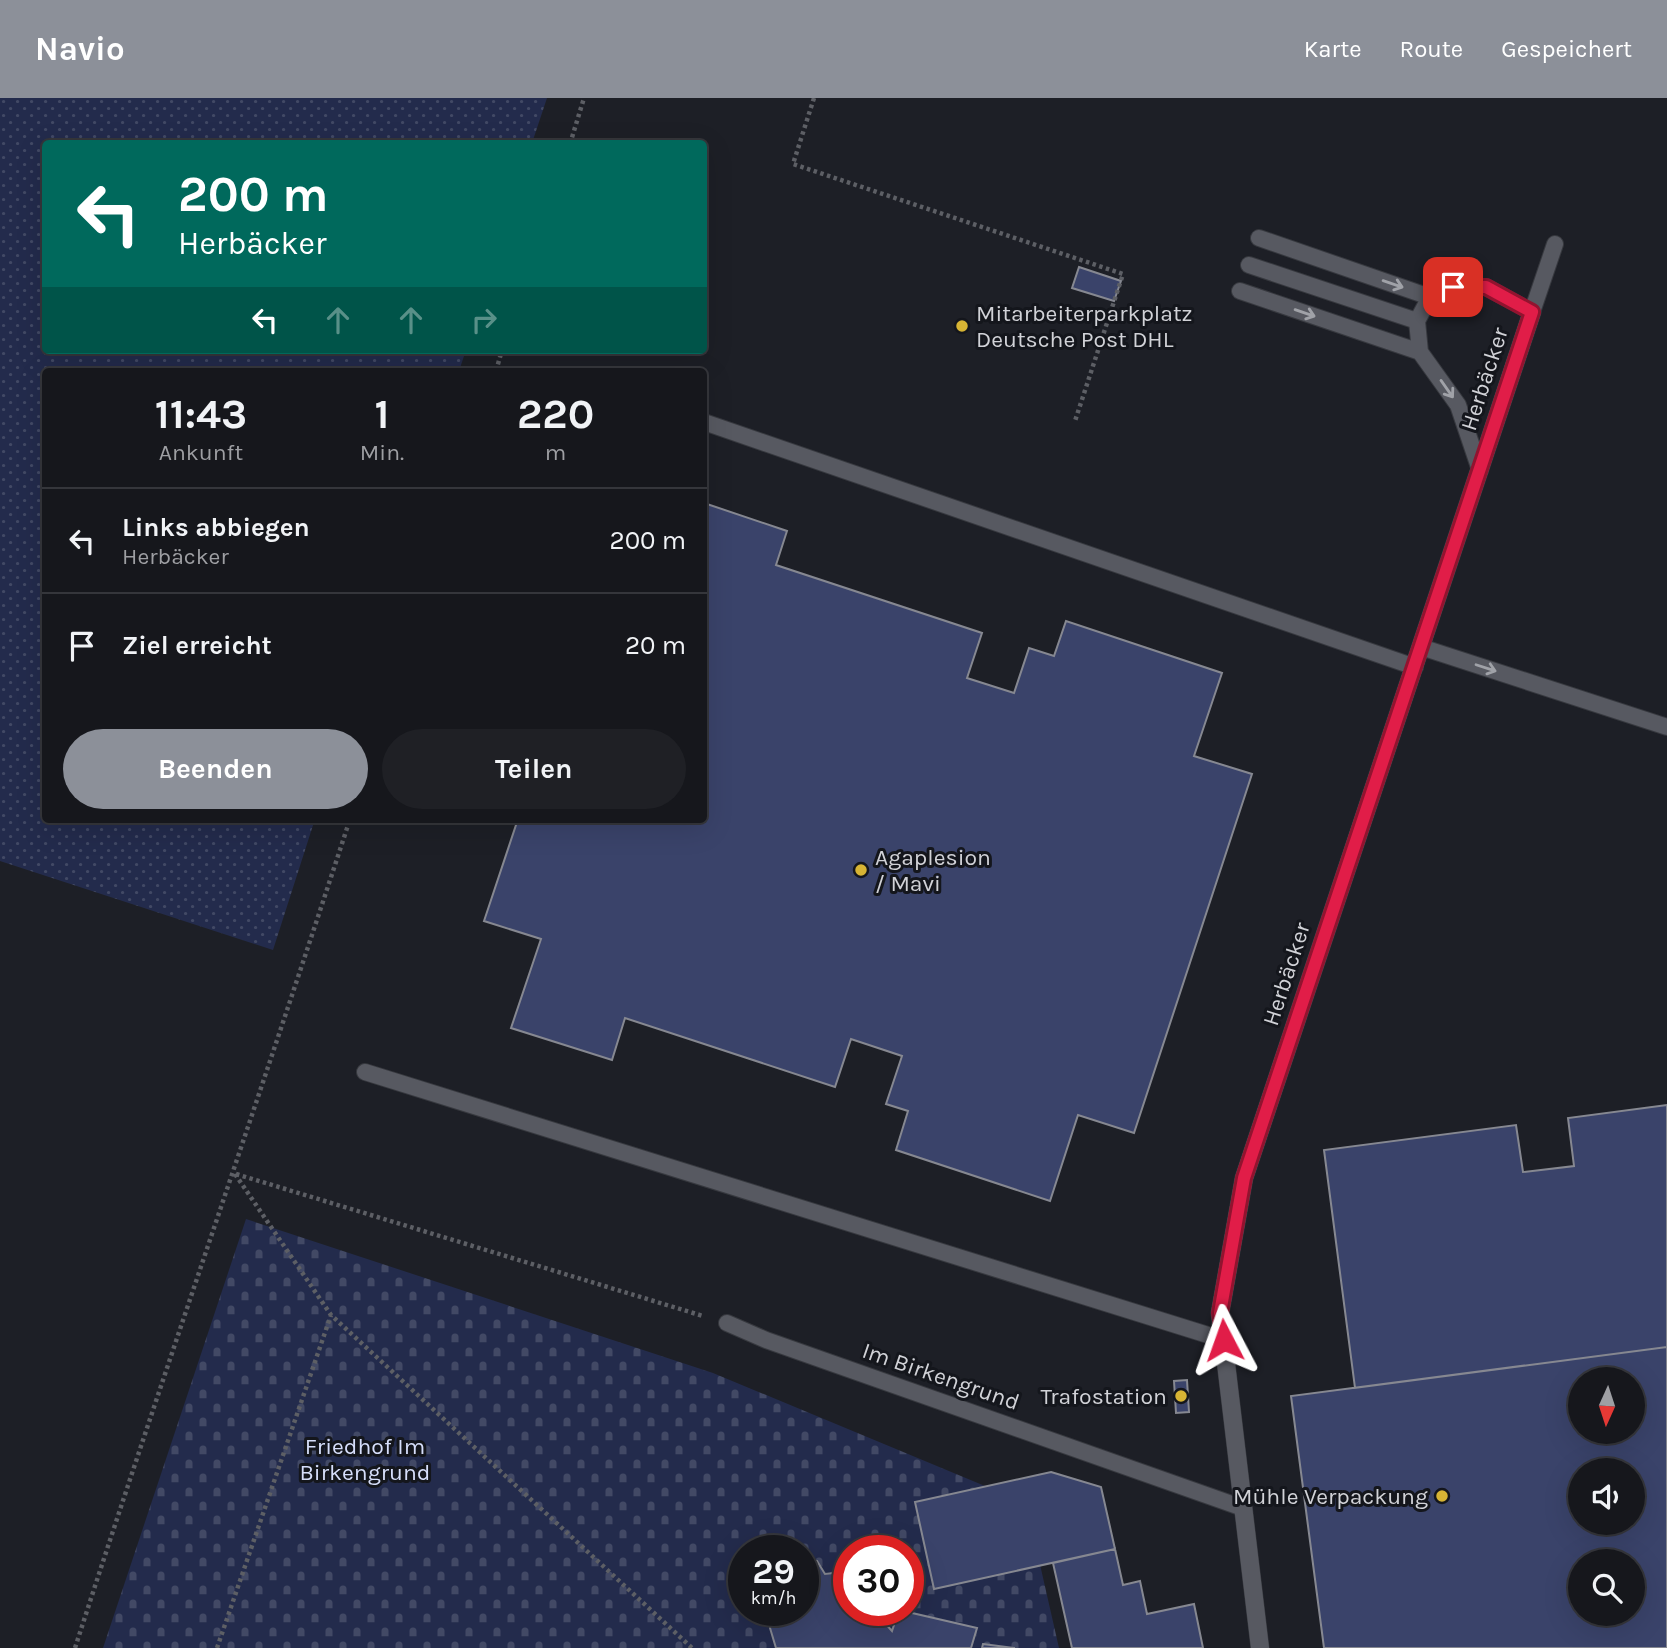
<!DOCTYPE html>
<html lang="de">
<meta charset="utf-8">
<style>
:root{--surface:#16171c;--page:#1f2025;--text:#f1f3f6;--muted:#9e9fa3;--line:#35363b;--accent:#8c9099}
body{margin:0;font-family:Karla,sans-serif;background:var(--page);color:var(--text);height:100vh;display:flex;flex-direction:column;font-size:26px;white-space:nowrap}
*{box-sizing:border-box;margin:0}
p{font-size:23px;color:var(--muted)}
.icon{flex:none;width:38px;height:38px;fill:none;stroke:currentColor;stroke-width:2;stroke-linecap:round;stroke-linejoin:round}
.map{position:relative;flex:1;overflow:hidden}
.details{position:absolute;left:42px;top:270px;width:665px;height:455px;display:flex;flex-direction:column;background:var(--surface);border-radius:7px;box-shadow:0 7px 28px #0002,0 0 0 2px var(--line)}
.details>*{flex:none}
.banner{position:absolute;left:42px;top:42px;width:665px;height:214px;border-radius:7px;box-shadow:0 7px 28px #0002,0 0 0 2px var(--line);background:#00695c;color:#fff;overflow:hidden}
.needle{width:46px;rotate:183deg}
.controls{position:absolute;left:1568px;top:1269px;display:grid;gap:14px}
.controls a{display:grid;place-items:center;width:77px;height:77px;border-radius:50%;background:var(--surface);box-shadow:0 7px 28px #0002,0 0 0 2px var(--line);font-size:35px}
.speed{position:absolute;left:728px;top:1437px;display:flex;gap:14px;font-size:35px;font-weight:700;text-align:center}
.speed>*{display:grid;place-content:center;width:91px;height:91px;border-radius:50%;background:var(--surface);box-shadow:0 7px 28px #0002,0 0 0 2px var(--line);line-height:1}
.speed small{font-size:18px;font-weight:400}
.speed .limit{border:10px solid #d22;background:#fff;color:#111}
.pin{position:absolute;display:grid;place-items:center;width:60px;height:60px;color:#fff;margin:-30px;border-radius:14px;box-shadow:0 4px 10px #0006}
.me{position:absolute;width:77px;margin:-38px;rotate:356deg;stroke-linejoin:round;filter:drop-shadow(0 0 5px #0008)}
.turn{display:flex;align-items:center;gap:24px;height:147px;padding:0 21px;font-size:32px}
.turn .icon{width:91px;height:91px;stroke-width:2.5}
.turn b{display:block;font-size:49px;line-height:60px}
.lanes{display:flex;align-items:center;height:66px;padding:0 21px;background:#0003;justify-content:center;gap:35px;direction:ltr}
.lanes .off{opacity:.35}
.eta{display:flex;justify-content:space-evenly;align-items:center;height:119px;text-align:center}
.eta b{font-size:42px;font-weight:700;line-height:49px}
.action{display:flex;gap:14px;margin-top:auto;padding:14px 21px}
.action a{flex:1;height:80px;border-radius:42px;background:var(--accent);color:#fff;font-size:28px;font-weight:700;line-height:80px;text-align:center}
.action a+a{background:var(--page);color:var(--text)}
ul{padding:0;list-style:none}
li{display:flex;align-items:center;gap:21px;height:105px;padding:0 21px;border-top:2px solid var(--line)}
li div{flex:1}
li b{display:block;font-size:26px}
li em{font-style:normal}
header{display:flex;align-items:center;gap:42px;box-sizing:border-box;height:98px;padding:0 35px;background:var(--accent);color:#fff}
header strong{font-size:33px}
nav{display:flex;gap:38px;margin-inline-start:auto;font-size:24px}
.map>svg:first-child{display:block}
.grass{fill:url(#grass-dots)}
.cemetery{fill:url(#cemetery-stones);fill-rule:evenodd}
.building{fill:#3a436a;stroke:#868891;stroke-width:2;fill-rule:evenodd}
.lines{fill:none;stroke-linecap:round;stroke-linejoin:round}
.service-casing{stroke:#37393f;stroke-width:18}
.minor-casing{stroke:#37393f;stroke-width:19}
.path{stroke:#5d5f65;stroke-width:4.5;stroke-dasharray:3.5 3.5;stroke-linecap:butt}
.service{stroke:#575961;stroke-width:16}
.minor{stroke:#575961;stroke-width:18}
.oneway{stroke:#a0a2a8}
.route-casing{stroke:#92132f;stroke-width:18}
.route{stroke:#e11d48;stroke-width:12}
.poi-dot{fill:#d7b434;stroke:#14161c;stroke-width:2.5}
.labels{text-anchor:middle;stroke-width:6;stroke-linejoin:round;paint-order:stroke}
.poi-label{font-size:23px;fill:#d1d2d7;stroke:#14161c;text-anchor:start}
.street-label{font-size:23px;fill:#d1d2d7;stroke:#14161c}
.park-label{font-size:23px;fill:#d6defa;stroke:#14161c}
</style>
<header>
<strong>Navio</strong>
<nav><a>Karte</a><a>Route</a><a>Gespeichert</a></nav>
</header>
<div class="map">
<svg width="1667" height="1550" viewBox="0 0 1667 1550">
<defs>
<pattern id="grass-dots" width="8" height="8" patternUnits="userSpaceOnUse" patternTransform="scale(1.75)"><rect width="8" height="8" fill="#232b4c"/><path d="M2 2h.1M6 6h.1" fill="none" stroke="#424965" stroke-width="1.8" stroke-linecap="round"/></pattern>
<pattern id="cemetery-stones" width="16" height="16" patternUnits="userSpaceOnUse" patternTransform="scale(1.75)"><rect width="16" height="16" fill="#232b4c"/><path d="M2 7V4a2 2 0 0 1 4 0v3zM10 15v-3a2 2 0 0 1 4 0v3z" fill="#424965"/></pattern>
</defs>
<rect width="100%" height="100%" fill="#1d1f26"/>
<path class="grass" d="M0 0H547L532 45 46 46V252H466L459 273H46V721H315L273 852 0 763Z"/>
<path class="cemetery" d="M246 1121 713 1275 1026 1405 1059 1550H103ZM744 1452H803V1512H744ZM849 1452H908V1512H849Z"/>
<path class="building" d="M1079 169 1121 183 1114 203 1072 190Z
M704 405 787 433 776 467 982 535 967 580 1014 595 1029 550 1054 558 1066 523 1222 575 1194 658 1252 676 1134 1035 1078 1017 1050 1103 896 1052 908 1013 886 1006 902 958 851 941 835 989 625 920 612 962 511 930 541 841 484 823 518 721H704Z
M1667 1007V1249L1355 1290 1324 1052 1516 1027 1523 1074 1574 1068 1568 1020Z
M1667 1249V1550H1324L1291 1298ZM1580 1281H1633V1334H1580ZM1580 1372H1633V1424H1580ZM1580 1463H1633V1516H1580Z
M1187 1282 1189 1314 1176 1315 1174 1283Z
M1051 1374 1101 1389 1115 1451 934 1491 915 1404Z
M1115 1451 1123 1487 1140 1483 1147 1516 1194 1506 1203 1550H1072L1053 1465Z
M803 1463H817L825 1476 843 1474 849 1479V1512H873L892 1533 899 1512 977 1530 971 1550H776L770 1530 773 1512H803Z
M983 1546 1014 1550H1015H982Z"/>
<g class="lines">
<defs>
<path id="service" d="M1259 140 1430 199
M1249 167 1417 223
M1240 193 1420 254
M704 324 1415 569
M1480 372 1458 307 1420 254 1417 223 1430 199 1453 189H1486L1532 214 1555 146
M1421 549 1667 629
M365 974 1224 1242
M727 1225 766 1242 1243 1410"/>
<path id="minor" d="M1260 1550 1220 1215 1244 1080 1532 214"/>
</defs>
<use href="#service" class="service-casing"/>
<use href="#minor" class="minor-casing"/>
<path class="path" d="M814 0 793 66 1123 176 1075 323
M570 46 584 0
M496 273 502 252
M235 1076 331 1217 692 1550
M236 1076 703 1218
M75 1550C164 1273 260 998 350 721
M217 1550 331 1217"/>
<use href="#service" class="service"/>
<use href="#minor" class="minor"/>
</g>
<defs><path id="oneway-shaft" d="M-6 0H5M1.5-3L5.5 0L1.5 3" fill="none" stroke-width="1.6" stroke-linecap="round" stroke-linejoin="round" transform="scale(1.75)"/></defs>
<g class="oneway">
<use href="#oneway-shaft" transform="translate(1393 186) rotate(19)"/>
<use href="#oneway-shaft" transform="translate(1305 215) rotate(19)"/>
<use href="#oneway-shaft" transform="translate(1447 291) rotate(55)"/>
<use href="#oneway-shaft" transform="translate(1486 570) rotate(18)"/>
</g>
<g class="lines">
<defs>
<path id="route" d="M1224 1242 1220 1215 1244 1080 1532 214 1486 189H1453"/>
</defs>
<use href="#route" class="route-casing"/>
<use href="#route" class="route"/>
</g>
<g class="poi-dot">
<circle cx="962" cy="228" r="7"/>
<circle cx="861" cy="772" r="7"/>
<circle cx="1181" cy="1298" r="7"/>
<circle cx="1442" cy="1398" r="7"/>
</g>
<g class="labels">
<g class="poi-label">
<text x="976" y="223">Mitarbeiterparkplatz<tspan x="976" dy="26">Deutsche Post DHL</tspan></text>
<text x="875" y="767">Agaplesion<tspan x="875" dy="26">/ Mavi</tspan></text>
<text x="1167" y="1306" text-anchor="end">Trafostation</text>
<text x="1428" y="1406" text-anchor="end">Mühle Verpackung</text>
</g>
<g class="street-label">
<text transform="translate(1484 281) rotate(-72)" y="8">Herbäcker</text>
<text transform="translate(1286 876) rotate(-72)" y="8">Herbäcker</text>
<text transform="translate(941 1278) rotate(19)" y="8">Im Birkengrund</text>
</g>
<g class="park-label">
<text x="365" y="1356">Friedhof Im<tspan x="365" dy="26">Birkengrund</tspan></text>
</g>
</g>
</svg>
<div class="controls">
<a><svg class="needle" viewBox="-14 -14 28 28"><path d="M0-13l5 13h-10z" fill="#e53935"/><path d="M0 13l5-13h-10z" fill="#9e9fa3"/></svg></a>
<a><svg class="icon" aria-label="sound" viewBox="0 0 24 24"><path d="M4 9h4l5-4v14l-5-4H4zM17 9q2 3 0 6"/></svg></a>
<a><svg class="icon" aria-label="search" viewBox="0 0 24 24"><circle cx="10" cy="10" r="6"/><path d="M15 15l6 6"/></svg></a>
</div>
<div class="speed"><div>29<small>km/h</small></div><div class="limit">30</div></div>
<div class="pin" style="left:1453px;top:189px;background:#d93025"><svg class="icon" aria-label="arrive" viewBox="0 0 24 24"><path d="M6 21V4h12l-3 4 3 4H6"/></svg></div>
<svg class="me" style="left:1224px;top:1242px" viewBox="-20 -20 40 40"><path d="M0-17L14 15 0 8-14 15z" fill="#e11d48" stroke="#fff" stroke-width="4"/></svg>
<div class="banner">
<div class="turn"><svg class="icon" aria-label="left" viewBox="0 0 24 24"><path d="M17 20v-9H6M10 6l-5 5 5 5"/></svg><div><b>200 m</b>Herbäcker</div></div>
<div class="lanes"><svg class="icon" aria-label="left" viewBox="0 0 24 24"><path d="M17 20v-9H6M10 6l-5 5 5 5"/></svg><svg class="icon off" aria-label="ahead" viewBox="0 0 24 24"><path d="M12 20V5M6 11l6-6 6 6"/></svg><svg class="icon off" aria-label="ahead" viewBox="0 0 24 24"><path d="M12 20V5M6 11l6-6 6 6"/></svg><svg class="icon off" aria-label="right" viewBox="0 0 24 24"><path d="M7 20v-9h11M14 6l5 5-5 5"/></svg></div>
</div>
<section class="details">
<div class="eta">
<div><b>11:43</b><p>Ankunft</p></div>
<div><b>1</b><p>Min.</p></div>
<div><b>220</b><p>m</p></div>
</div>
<ul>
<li><svg class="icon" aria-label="left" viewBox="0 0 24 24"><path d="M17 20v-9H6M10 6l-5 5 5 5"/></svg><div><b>Links abbiegen</b><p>Herbäcker</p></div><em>200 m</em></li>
<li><svg class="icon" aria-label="arrive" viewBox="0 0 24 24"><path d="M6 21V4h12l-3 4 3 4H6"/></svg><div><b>Ziel erreicht</b></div><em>20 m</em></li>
</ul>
<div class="action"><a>Beenden</a><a>Teilen</a></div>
</section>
</div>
